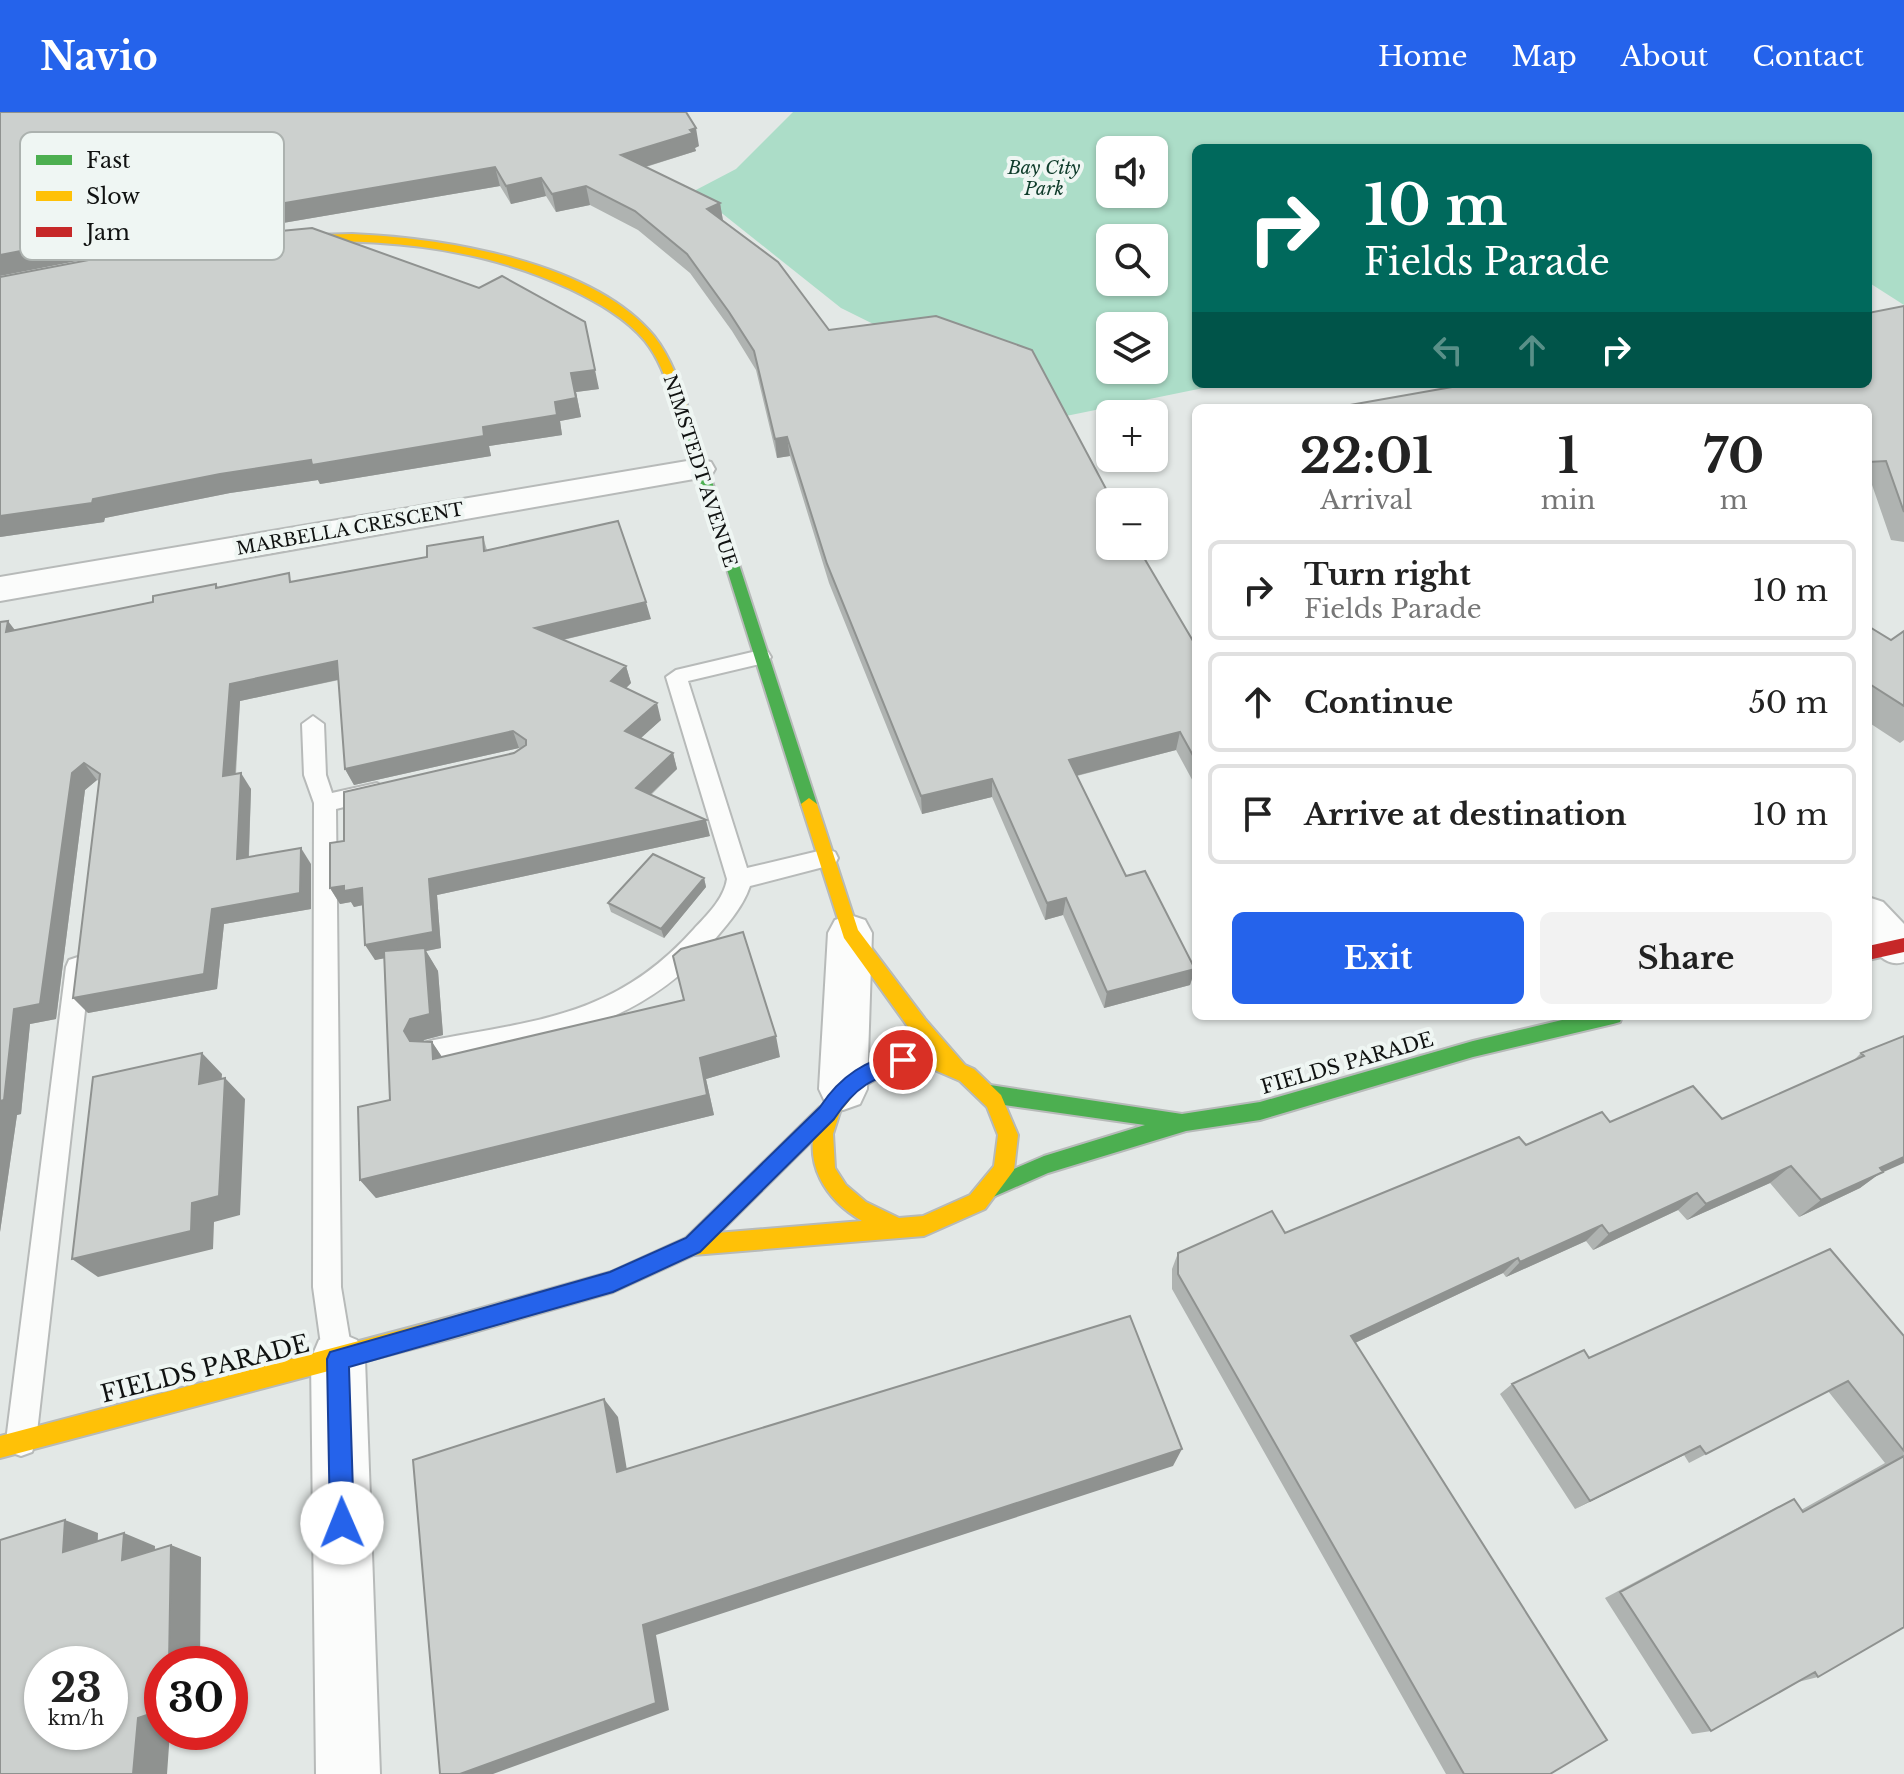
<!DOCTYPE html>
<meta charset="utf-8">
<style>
:root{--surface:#fff;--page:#f2f2f2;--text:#222;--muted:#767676;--line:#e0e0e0;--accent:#2563eb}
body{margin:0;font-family:"Libre Baskerville",serif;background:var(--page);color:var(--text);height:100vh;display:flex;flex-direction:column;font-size:30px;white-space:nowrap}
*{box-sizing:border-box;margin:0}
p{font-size:26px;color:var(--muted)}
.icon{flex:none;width:44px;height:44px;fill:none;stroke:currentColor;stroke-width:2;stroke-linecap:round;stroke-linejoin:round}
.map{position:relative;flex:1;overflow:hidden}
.drawer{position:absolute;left:1192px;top:292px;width:680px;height:616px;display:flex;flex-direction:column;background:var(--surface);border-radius:12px;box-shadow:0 2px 6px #0004}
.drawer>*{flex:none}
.hud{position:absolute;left:1192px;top:32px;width:680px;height:244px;border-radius:12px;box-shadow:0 2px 6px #0004;background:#00695c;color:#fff;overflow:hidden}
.controls{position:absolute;left:1096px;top:24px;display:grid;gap:16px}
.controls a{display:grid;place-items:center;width:72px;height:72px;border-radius:12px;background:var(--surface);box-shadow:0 2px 6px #0004;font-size:40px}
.speed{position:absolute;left:24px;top:1534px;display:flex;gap:16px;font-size:40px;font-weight:700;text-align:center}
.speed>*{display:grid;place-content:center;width:104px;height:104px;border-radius:50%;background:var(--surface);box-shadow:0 2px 6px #0004;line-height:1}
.speed small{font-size:20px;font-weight:400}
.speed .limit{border:12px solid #d22;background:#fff;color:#111}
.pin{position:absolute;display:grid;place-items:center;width:68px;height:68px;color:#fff;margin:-34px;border:4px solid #fff;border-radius:50%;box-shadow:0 2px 8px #0007}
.me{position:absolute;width:88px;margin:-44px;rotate:359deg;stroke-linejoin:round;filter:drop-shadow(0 0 6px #0008)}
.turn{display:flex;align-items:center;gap:28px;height:168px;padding:0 40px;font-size:36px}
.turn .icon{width:104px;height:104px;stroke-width:2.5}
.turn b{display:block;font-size:56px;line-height:68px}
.lanes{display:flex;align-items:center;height:76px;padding:0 40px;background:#0003;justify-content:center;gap:40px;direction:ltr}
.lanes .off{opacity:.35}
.eta{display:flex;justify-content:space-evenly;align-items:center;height:136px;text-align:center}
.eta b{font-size:48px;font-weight:700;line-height:56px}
.primary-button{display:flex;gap:16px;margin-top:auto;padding:16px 40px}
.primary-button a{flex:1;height:92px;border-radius:12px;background:var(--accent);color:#fff;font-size:32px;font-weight:700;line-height:92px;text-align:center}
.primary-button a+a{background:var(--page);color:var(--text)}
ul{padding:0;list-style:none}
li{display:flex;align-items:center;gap:24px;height:100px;margin:0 16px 12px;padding:0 24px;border:4px solid var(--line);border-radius:12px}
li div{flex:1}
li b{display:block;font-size:30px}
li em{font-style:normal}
header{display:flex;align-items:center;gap:48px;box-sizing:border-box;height:112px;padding:0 40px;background:var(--accent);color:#fff}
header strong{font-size:38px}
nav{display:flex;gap:44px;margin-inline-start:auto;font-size:28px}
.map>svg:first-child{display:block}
.green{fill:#acddc8;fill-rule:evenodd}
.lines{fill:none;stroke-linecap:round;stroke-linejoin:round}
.lane-casing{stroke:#b7bab9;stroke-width:4}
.street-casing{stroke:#b7bab9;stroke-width:4}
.fast-casing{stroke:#b7bab9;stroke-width:4}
.slow-casing{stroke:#b7bab9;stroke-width:4}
.jam-casing{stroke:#b7bab9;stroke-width:4}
.lane{fill:#fbfcfb;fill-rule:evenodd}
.street{fill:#fbfcfb;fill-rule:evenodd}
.fast{fill:#4caf50;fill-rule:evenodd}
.slow{fill:#ffc107;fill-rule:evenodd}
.jam{fill:#c62828;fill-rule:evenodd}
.wall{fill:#afb3b1}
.shaded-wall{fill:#8f9290}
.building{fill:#ccd0ce;stroke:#8f9290;stroke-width:2;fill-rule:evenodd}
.route{fill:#2563eb;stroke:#184099;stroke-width:2}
.labels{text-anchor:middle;stroke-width:8;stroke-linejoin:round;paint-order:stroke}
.far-park-label{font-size:18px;font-style:italic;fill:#0f3c2b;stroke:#eff6f3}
.far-street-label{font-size:18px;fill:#101211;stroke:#eff6f3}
.street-label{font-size:20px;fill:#101211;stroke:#eff6f3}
.near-street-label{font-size:24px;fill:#101211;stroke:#eff6f3}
.key{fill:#eff6f3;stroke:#acb2af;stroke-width:2}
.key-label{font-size:22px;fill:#101211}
</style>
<header>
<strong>Navio</strong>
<nav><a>Home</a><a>Map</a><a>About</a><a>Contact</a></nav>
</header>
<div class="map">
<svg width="1904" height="1662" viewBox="0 0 1904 1662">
<rect width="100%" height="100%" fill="#e3e8e6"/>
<path class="green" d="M793 0H1904V193L1868 170V36H1196V272H1223L1061 305 841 196 694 79 736 57ZM1110 38H1154V82H1110ZM1110 126H1154V170H1110ZM1110 214H1154V258H1110Z"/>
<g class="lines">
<defs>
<path id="lane" d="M761 538 768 540 771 545 768 550 688 569 747 756 827 737 835 740 838 746 835 752 750 774C742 797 725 815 709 834 633 919 540 930 434 950L425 947 421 939 425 931 434 928C541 908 617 903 694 817 707 803 724 787 727 767L666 565 676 558Z
M313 604 324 612 326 663 332 681 377 671 388 679 385 685 336 697 341 1175 353 1247 348 1257 338 1262 328 1257 323 1247 313 1175 314 691 304 663 302 612Z
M78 845 87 848 90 855 36 1329 32 1340 21 1344 10 1340 6 1329 66 855 69 848Z"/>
<path id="street" d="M699 347 711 350 715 357 711 364 0 489V465Z
M1868 785 1883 790 1904 812V850C1888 855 1878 843 1868 832Z
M850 803 865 808 872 821 867 977 860 992 843 998 826 992 819 977 828 821 835 808Z
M338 1220 357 1228 365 1247 380 1662H316L311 1247 319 1228Z"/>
<path id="fast" d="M684 298 690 302 817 692 815 696H803L801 692 678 302Z
M1579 904H1622L1620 910 1613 912 1473 945 1260 1008 1186 1019 1048 1061 993 1085 986 1083 983 1076 986 1069 1044 1044 1145 1013 990 991 983 988 980 982 983 976 990 973 1182 1002 1260 990 1473 929Z
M827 992 834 995 837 1001 834 1007 700 1140 613 1180 457 1225 449 1222 446 1214 449 1206 457 1203 611 1160 686 1126 820 995Z"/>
<path id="slow" d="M352 122C443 126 592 149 654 224 672 247 681 275 690 302L684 306 678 302C669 277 662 250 645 229 626 206 597 190 570 177 474 132 374 126 270 130L264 127 270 124Z
M809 686 817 692 858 818 925 907 965 953 974 957 1001 983 1018 1023 1014 1058 985 1097 924 1124 693 1143 686 1140 683 1133 686 1126 693 1123 862 1109C781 1062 807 972 887 942 900 938 917 940 930 940L911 919 844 826 801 692ZM930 956 960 969 987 995 998 1023 994 1054 970 1083 923 1104 899 1106 866 1090 846 1073 835 1056 833 1022 840 1000 859 977 894 957Z
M457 1203 465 1206 468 1214 465 1222 457 1225 0 1346V1324Z"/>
<path id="jam" d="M1904 826V840L1868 848V834Z"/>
</defs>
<use href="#lane" class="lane-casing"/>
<use href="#street" class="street-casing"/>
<use href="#fast" class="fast-casing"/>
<use href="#slow" class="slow-casing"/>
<use href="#jam" class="jam-casing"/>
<use href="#lane" class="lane"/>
<use href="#street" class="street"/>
<use href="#fast" class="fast"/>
<use href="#slow" class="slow"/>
<use href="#jam" class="jam"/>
</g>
<path class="wall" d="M0 0 699 34 695 36 696 39 646 55 720 91 723 109 829 218 1110 390 1196 534V675L1176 638 1077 664 1126 764 1195 857 1190 873 1104 896 1063 803 1045 808 992 685 922 702 829 471 790 344 777 346 756 258 732 219 690 161 638 118 590 93 556 100 546 84 511 92 500 74 271 113 273 118 232 124 599 277 576 280 581 305 560 309 562 323 489 334 491 344 320 372 318 368 230 381 105 406 104 410 0 425 167 133 139 137Z
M1904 194V430L1891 428 1871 370H1868V296Z
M483 425 487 438 651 507 563 528 626 554 631 571 626 576 661 608 640 626 673 641 677 657 651 683 710 724 437 783 441 836 426 839 438 859 443 923 424 928 423 929 432 930 442 945H780L706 967 714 1003 376 1086 360 1068 390 988 384 846 375 848 363 793 354 795 351 790 340 792 330 776 344 729 521 637 519 636 354 673 345 657 339 568 240 589 236 662 251 677 249 745 311 752V797L224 812 217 877 88 901 99 669 97 668 85 678 56 907 30 912 21 1002 17 1003 0 1120V510L15 518 153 490 216 472 218 475 294 470 427 445Z
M1868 514 1891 528 1904 519V628L1900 631 1868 610Z
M704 766 706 775 664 826 611 800 608 791Z
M1904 924 1879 1062 1860 1076 1799 1105 1770 1071 1687 1108 1678 1098 1593 1138 1586 1129 1506 1165 1503 1161 1355 1231 1550 1662H1446L1172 1177V1157L1178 1141 1285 1121 1526 1033 1610 1010 1722 1007 1852 950 1861 941Z
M1904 1224V1517L1903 1515 1818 1565 1798 1570 1711 1619 1692 1622 1605 1486 1775 1396 1794 1387 1801 1398 1885 1351 1828 1279 1689 1351 1684 1343 1575 1397 1500 1282 1512 1272 1589 1246Z"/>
<path class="shaded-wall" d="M696 16 699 34 695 36 696 39 625 61 621 43Z
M495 55 500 74 271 113 273 118 139 137 0 164V143L129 118Z
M541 66 546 84 511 92 506 74Z
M586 74 590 93 556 100 552 82Z
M720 91 723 109 707 97Z
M585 210 599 277 576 280 581 305 560 309 562 323 489 334 491 344 320 372 318 368 230 381 105 406 104 410 0 425V404L220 362 483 315 555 290 571 261Z
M787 325 790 344 777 346 775 327Z
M646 490 651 507 540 533 535 516Z
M8 509 21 526 6 520Z
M337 549 346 566 240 589 234 680 223 664 230 572Z
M626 554 631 571 616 586 611 569Z
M657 591 661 608 630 636 625 619Z
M513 619 519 636 354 673 345 657Z
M1180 620 1176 638 1067 666 1069 648Z
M673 641 677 657 640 692 636 676Z
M84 651 97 668 85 678 56 907 30 912 21 1002 17 1003 0 1120V989L14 897 72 661Z
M241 661 251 677 248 763 237 747Z
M992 667V685L922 702 921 684Z
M706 708 710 724 437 783 441 836 426 839 438 859 443 923 424 928 418 940 404 919 425 839 375 848 365 833 429 767Z
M301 736 311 752V797L224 812 217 877 88 901 73 886 212 797Z
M704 766 706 775 664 826 661 817Z
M344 774 362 776 372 791 354 795 351 790 340 792 330 776Z
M1066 786 1063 803 1045 808 1047 791Z
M1195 857 1190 873 1104 896 1107 880Z
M776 924 780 945 706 967 714 1003 376 1086 360 1068 700 946Z
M432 930 446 951 433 947Z
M202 941 222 962 220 993 199 972Z
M225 966 245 987 240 1103 214 1110 213 1137 98 1165 72 1147 192 1091Z
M1904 1045V1051L1879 1062 1860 1076 1799 1105 1821 1088 1880 1056Z
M1791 1054 1770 1071 1687 1108 1706 1092Z
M1697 1081 1678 1098 1593 1138 1609 1122Z
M1602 1113 1586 1129 1506 1165 1520 1150Z
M1518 1146 1503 1161 1340 1238 1351 1224Z
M604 1287 618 1305 630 1376 617 1360Z
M1700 1334 1684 1343 1575 1397 1590 1389Z
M1182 1337 1173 1354 656 1523 669 1598 493 1662H460L643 1513Z
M65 1408 98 1421 97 1452 63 1440Z
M124 1421 155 1434 154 1459 122 1448Z
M171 1433 201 1445 200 1552H169Z
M162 1598V1620H170L167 1662H133L138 1606Z"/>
<path class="building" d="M0 0H686L696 16 690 18 693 21 621 43 720 91 707 97 778 150 829 218 936 204 1032 238 1113 390H1110V434H1137L1196 534V649L1180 620 1069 648 1126 764 1145 759 1195 857 1107 880 1066 786 1047 791 992 667 921 684 827 452 787 325 775 327 754 239 729 200 687 142 635 99 586 74 552 82 541 66 506 74 495 55 255 96 265 100 129 118 0 143Z
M312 116 479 176 502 164 585 210 595 258 571 261 576 286 555 290 557 303 483 315 484 324 312 353 311 348 220 362 93 387 92 391 0 404V165L198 127Z
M1904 194V400L1886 349 1868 350V296H1333L1469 272H1868V201Z
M618 409 646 490 535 516 626 554 611 569 657 591 625 619 673 641 636 676 706 708 429 767 433 820 365 833 362 776 344 779V774L330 776V731L344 729V680L514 641 526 633V628L513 619 345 657 337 549 230 572 223 664 241 661 237 747 301 736 300 781 212 797 204 862 73 886 100 662 84 651 72 661 40 892 14 897 4 988 0 989V510L8 509 6 520 153 490V484L216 472V476L289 461 290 470 427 445V434L483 425 484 439Z
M1868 514 1891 528 1904 519V594L1868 571Z
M653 742 704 766 661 817 608 791Z
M743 820 776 924 700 946 707 983 360 1068 358 995 390 988 384 839 425 836 430 902 410 907 404 919 410 929 432 930 433 947 684 888 673 844 681 837Z
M1904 924V1045L1880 1056 1883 1060 1821 1088 1791 1054 1706 1092 1697 1081 1609 1122 1602 1113 1520 1150 1518 1146 1351 1224 1607 1628 1550 1662H1464L1178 1162V1141L1272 1099 1285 1121 1519 1025 1526 1033 1602 1000 1610 1010 1693 974 1722 1007 1864 944 1861 941Z
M202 941 199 972 225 966 219 1084 192 1091 191 1119 72 1147 93 965Z
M1830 1137 1904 1224V1339L1848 1269 1706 1342 1700 1334 1590 1389 1512 1272 1584 1238 1589 1246Z
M1130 1204 1182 1337 643 1513 656 1591 460 1662H440L413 1348 604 1287 617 1360Z
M1904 1344V1515L1818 1565 1815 1560 1711 1619 1620 1480 1794 1387 1803 1400Z
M65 1408 63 1440 124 1421 122 1448 171 1433 169 1552H162V1598L138 1606 133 1662H0V1428ZM42 1552H110V1620H42Z"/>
<path class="route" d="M903 940 910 942 913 948 910 954C873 967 857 972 834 1007L700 1140 613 1180 349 1255 354 1411 351 1419 342 1423 334 1419 330 1411 327 1247 330 1240 610 1160 686 1126 820 995C841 963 866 948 903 940Z"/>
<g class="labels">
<g class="far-park-label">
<text x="1044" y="62">Bay City<tspan x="1044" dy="21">Park</tspan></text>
</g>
<g class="far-street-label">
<text transform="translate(700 359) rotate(72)" y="6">NIMSTEDT AVENUE</text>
<text transform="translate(350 417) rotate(-10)" y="6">MARBELLA CRESCENT</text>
</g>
<g class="street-label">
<text transform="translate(1347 951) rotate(-16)" y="7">FIELDS PARADE</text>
</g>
<g class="near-street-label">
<text transform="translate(205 1257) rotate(-14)" y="8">FIELDS PARADE</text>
</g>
</g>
<rect x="20" y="20" width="264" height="128" rx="12" class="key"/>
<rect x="36" y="43" width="36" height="10" fill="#4caf50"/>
<rect x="36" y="79" width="36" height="10" fill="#ffc107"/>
<rect x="36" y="115" width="36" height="10" fill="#c62828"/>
<g class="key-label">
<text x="86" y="56">Fast</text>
<text x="86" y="92">Slow</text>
<text x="86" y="128">Jam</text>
</g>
</svg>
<div class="controls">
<a><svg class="icon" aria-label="sound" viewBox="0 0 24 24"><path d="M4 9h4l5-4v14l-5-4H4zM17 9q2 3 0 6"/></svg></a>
<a><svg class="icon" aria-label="search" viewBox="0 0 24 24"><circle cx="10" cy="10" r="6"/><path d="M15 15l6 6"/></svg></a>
<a><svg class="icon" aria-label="layers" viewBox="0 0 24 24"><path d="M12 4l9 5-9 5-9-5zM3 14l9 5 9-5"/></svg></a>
<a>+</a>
<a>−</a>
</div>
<div class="speed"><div>23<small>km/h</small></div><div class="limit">30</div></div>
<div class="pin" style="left:903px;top:948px;background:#d93025"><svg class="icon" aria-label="arrive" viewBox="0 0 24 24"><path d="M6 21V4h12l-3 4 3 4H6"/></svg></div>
<svg class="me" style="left:342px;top:1411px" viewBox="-20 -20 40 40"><circle r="19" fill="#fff"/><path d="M0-13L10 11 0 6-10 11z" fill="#2563eb"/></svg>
<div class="hud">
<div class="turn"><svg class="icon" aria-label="right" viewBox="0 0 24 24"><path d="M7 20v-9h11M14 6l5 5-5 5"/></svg><div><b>10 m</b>Fields Parade</div></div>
<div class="lanes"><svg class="icon off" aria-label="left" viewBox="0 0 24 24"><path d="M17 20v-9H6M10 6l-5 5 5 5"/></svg><svg class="icon off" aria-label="ahead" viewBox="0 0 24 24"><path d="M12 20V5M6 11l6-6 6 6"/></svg><svg class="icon" aria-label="right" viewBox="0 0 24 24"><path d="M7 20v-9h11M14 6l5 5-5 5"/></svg></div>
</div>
<section class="drawer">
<div class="eta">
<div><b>22:01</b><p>Arrival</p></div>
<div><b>1</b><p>min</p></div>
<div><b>70</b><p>m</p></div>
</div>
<ul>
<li><svg class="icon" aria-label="right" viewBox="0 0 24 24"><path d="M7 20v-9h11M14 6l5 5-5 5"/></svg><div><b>Turn right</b><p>Fields Parade</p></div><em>10 m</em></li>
<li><svg class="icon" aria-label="ahead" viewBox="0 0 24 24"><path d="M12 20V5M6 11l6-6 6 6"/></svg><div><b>Continue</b></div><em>50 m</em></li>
<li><svg class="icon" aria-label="arrive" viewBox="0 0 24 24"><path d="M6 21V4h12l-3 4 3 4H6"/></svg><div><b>Arrive at destination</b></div><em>10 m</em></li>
</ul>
<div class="primary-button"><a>Exit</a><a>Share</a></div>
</section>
</div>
